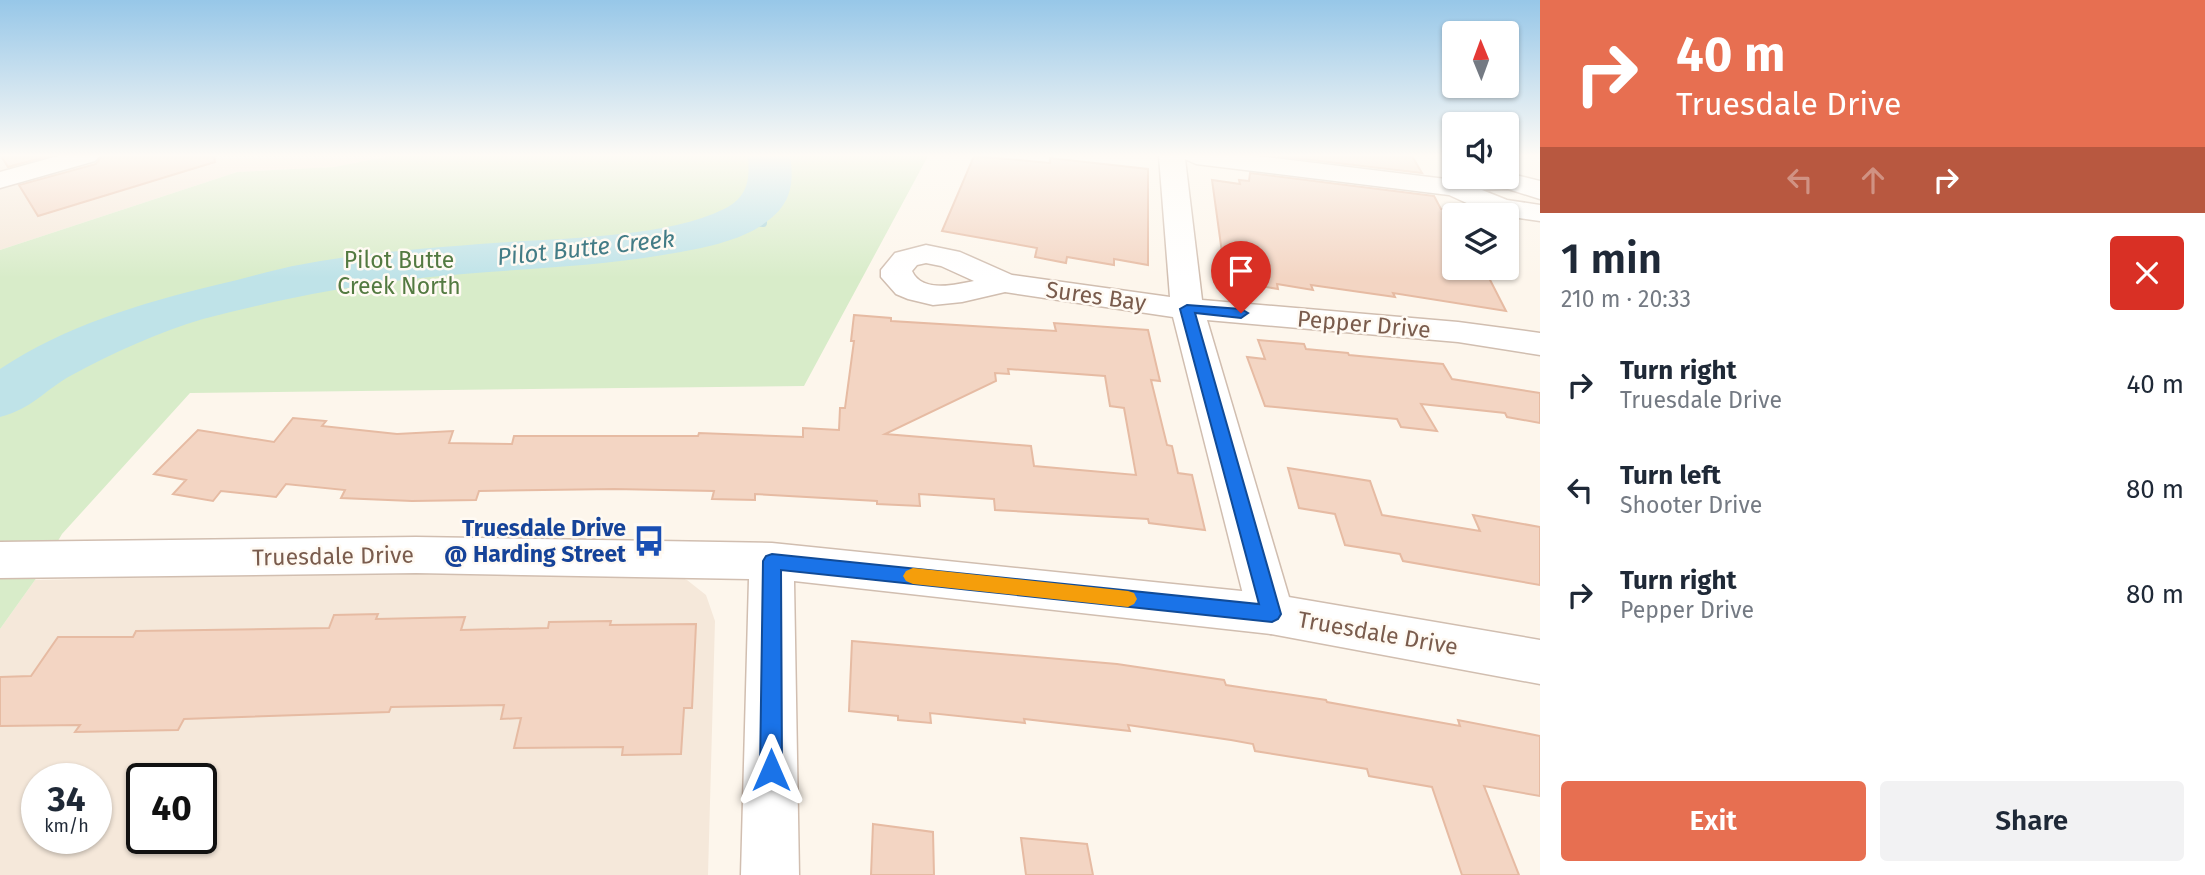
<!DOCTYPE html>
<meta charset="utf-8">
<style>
:root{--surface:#fff;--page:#f2f2f3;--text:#1f2937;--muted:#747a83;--accent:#e76f51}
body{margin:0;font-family:"Fira Sans",sans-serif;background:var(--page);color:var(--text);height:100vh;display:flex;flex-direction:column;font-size:26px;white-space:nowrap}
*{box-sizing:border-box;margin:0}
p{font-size:23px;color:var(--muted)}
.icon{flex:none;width:38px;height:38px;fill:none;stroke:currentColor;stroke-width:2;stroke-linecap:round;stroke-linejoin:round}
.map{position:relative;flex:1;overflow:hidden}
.panel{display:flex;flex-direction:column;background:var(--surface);width:665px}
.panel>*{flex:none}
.hud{background:#e76f51;color:#fff;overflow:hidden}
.needle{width:46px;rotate:359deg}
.buttons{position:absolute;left:1442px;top:21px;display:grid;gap:14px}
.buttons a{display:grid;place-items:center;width:77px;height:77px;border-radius:7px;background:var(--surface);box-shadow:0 2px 5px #0004;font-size:35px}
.speed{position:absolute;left:21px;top:763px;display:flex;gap:14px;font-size:35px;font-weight:700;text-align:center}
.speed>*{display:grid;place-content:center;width:91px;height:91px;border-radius:50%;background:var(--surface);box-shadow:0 2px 5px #0004;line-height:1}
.speed small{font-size:18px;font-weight:400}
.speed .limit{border:4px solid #111;border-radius:10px;background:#fff;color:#111}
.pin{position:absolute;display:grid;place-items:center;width:60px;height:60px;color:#fff;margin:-72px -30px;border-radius:50% 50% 50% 0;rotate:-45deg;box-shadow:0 0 7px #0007}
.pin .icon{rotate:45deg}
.me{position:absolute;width:77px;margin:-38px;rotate:0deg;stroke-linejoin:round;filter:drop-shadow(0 0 5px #0008)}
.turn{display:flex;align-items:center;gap:24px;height:147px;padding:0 21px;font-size:32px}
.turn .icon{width:91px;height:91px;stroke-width:2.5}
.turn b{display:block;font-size:49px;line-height:60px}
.lanes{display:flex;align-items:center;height:66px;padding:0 21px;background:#0003;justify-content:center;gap:35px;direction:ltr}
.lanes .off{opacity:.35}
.round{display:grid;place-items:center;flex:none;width:74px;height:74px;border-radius:7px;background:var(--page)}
.overview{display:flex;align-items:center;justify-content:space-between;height:119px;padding:0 21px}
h1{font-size:42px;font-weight:600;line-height:52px}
.action{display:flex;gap:14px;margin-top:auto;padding:14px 21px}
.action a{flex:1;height:80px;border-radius:7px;background:var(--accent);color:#fff;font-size:28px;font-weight:600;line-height:80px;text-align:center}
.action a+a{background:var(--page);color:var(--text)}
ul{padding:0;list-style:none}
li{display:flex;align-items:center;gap:21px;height:105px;padding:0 21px}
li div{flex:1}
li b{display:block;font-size:26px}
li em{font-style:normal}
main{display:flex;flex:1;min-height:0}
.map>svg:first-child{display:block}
.residential{fill:#f5e8da;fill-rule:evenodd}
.green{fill:#d8ecc9}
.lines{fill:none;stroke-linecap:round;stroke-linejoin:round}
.stream{stroke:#a5d3da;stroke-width:8}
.river{fill:#bfe3e8;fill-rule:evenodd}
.building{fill:#f3d5c3;stroke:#e6bba3;stroke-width:2;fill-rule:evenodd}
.minor-casing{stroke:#d1beb0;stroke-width:3}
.tertiary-casing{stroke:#d1beb0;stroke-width:3}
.minor{fill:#fff;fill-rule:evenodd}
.tertiary{fill:#fff;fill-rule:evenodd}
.route{fill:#1a73e8;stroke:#114b97;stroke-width:2}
.slow{fill:#f59e0b}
.labels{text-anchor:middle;stroke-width:5;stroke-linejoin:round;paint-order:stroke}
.park-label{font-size:23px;fill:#537a41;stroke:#fffaf3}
.street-label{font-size:23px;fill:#7a5c4d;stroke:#fffaf3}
.transit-label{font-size:23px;font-weight:bold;fill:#164399;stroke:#fffaf3;text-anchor:end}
.water-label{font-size:24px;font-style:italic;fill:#437c86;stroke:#fffaf3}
</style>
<main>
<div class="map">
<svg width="1540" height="875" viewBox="0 0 1540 875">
<rect width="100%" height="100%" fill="#fdf6ec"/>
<path class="residential" d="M0 156H389L334 167 237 172 0 250Z
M615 567 662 570 687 580 706 595 715 621 708 875H0V629L35 580ZM37 779H96V838H37ZM142 779H201V838H142Z"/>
<path class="green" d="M389 156H928L804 386 190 393 62 534 35 580 0 629V250L237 172 334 167Z"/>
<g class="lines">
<path class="stream" d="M736 220 763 223"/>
<path class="river" d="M748 156H790C795 189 789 208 759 227 734 243 693 250 663 255 580 269 495 269 411 279 340 287 272 301 203 319 158 332 113 353 72 375 44 390 34 408 0 417V369C65 326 141 303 216 285 246 278 275 269 304 264 367 252 431 248 494 243 560 238 666 238 724 209 748 197 750 180 748 156Z"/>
</g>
<path class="building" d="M1 156H49L8 167Z
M102 156H214L215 162 38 216 19 185 96 164Z
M974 156 1050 163V158L1148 169V265L1114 259V265L1067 257 1066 263 1035 257 1037 248 942 231Z
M1277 156H1412L1422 173Z
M1250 173 1434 196 1441 209 1454 210V271L1488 276 1506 311 1393 293 1395 297 1311 285 1313 290 1277 284 1278 289 1237 282 1234 262 1223 260 1212 180 1240 184 1239 180 1249 181Z
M854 315 891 318V321L1056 331 1054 323 1148 330 1160 381 1151 380 1167 445 1172 446 1178 473 1192 475 1205 530 1149 523 1148 519 995 510 994 499 919 494 920 506 877 504V501L755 494V500L712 499 714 491 614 489 479 491 476 500 412 501 341 498 345 490 286 484 276 497 221 491 213 501 173 494 186 480 154 474 198 430 274 442 293 418 326 421 322 426 397 434 453 431 449 443 512 444 514 436H698L699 433 803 437V428L839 430 840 408H845L854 341H851ZM1008 369 1105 376 1110 406 1124 408 1136 475 1034 466 1031 446 885 434 996 381 995 373 1009 374Z
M1258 340 1304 344 1306 349 1348 353 1349 355 1443 364 1452 379 1540 393V423L1507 417 1505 413 1421 404 1437 431 1401 427 1397 419 1265 406 1247 357 1265 359Z
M1288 468 1370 481 1382 515 1480 531 1473 515 1540 527V585L1403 561 1400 554 1345 545 1335 514 1299 508Z
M378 614 376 619 465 617 461 630 548 628 549 622 611 621 610 625 696 624 692 708H684L681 754 622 755 623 747 514 748 521 718 501 719 504 705 391 707 389 712 184 719 178 730 75 732 80 725 0 726V677L31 676 58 637H133L136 631 329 628 334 615Z
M852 641 1117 664 1224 680 1226 685 1326 700 1327 702 1460 726 1458 720 1540 736V796L1484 786 1519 875H1462L1432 787 1369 776 1367 769 1255 751 1253 744 1231 740 1128 725 1130 731 1024 719 1025 723 930 713 931 723 898 720V716L849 711Z
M873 824 933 832 934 875H871Z
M1021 838 1087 844 1093 875H1026Z"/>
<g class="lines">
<defs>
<path id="minor" d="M58 156H99L95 161 0 188V172Z
M1159 156H1257L1454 180 1466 177H1507V173L1540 181V199L1508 189 1482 190 1507 200 1540 205V221L1491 214 1449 195 1196 164 1185 159 1202 300 1458 322 1540 333V355L1458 342 1207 320 1294 614 1287 628 1271 634 1255 628 1248 614 1173 317 1005 292 962 302 933 305 908 299 896 294 881 277V270L895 253 926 245 960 252 1012 275 1170 297ZM926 263 941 266 974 281C955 285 922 293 912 271L917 265Z"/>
<path id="tertiary" d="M416 537 772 543 1271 594 1540 640V684L1271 634 794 581 799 875H741L749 579 416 573 0 578V542Z"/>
</defs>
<use href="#minor" class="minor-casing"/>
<use href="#tertiary" class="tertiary-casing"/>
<use href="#minor" class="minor"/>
<use href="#tertiary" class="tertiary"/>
</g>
<linearGradient id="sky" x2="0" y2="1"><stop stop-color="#97c7e8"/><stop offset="0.56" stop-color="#fefbf6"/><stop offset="1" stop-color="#fefbf6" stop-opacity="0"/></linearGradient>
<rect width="1540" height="278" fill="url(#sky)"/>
<path class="route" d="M1187 305 1241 309 1248 313 1241 318 1195 313 1281 614 1278 619 1272 622 781 570 782 770 779 778 771 781 763 778 760 770 763 561 766 556 772 554 1259 604 1180 309Z"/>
<path class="slow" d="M913 568 1128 591 1134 593 1137 599 1134 604 1128 607 913 584 906 581 903 576 906 571Z"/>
<defs>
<symbol id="bus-bare" viewBox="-9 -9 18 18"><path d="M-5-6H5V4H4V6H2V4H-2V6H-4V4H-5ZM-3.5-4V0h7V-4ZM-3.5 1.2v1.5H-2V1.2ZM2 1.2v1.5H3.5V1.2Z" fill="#1a4fb4" stroke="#fffaf3" stroke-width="2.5" paint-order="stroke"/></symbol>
</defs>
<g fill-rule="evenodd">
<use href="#bus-bare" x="627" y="519" width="44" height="44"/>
</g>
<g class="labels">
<g class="park-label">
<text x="399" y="268">Pilot Butte<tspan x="399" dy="26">Creek North</tspan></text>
</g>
<g class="street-label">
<text transform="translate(1096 296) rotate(8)" y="8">Sures Bay</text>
<text transform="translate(1364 324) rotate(5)" y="8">Pepper Drive</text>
<text transform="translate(333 556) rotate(-1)" y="8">Truesdale Drive</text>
<text transform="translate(1378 633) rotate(10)" y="8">Truesdale Drive</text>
</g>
<g class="transit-label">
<text x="626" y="536">Truesdale Drive<tspan x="626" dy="26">@ Harding Street</tspan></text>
</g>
<g class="water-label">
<text transform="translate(586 248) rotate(-6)" y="8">Pilot Butte Creek</text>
</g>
</g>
</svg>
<div class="buttons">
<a><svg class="needle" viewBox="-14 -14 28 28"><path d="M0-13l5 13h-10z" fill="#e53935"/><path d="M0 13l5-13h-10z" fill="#747a83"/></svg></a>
<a><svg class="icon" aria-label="sound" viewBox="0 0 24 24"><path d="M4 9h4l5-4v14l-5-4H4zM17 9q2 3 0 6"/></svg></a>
<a><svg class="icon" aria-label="layers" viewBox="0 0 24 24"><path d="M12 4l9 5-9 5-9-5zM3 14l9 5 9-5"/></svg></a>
</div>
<div class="speed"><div>34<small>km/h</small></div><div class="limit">40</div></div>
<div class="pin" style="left:1241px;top:313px;background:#d93025"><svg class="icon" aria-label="arrive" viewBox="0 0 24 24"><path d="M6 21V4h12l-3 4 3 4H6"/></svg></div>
<svg class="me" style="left:771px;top:770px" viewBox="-20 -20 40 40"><path d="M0-17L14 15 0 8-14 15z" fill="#1a73e8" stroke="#fff" stroke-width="4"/></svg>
</div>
<section class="panel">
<div class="hud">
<div class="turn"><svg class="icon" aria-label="right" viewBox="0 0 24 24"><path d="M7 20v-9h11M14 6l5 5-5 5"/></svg><div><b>40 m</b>Truesdale Drive</div></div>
<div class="lanes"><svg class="icon off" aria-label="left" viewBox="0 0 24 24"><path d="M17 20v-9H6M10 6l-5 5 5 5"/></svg><svg class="icon off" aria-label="ahead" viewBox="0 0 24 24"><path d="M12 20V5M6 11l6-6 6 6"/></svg><svg class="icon" aria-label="right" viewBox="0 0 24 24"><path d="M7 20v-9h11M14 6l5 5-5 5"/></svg></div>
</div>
<div class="overview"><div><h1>1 min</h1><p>210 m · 20:33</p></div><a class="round" style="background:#d93025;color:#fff"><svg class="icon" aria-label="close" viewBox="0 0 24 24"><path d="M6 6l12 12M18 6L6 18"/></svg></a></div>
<ul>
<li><svg class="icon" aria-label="right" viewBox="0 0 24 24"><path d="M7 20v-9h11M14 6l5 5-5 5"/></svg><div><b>Turn right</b><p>Truesdale Drive</p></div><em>40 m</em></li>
<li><svg class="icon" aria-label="left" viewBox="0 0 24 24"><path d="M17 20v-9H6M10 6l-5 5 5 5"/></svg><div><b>Turn left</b><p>Shooter Drive</p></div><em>80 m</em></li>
<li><svg class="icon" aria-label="right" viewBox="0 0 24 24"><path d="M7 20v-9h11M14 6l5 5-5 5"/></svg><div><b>Turn right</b><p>Pepper Drive</p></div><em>80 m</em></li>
</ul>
<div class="action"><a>Exit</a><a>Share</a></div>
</section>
</main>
